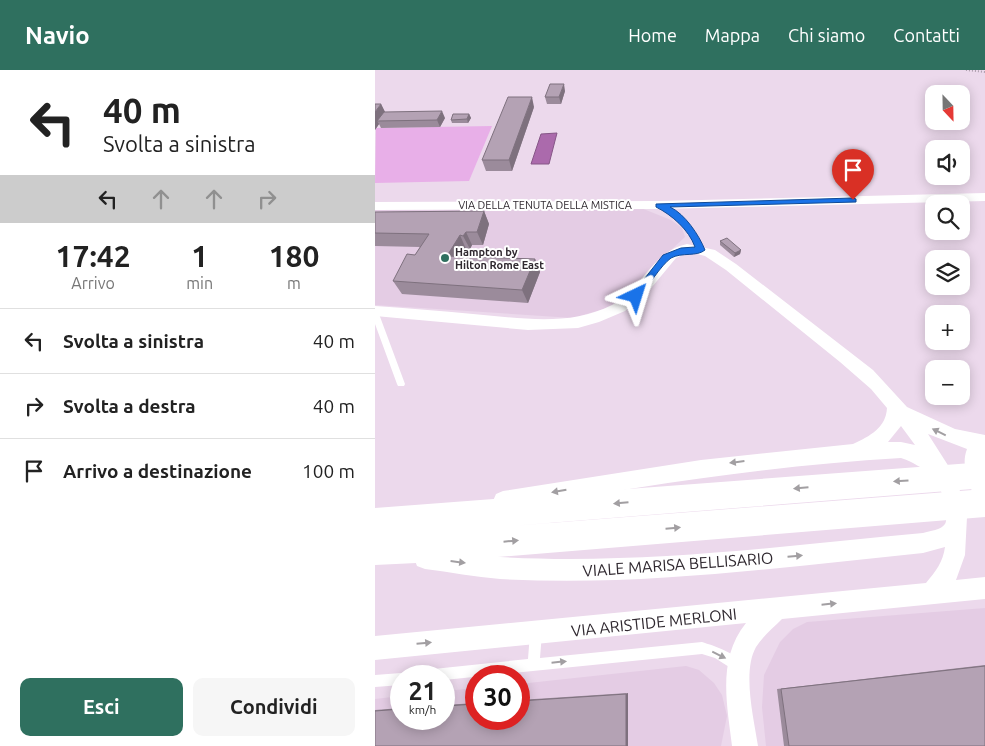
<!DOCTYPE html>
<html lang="it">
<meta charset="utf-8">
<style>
:root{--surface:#fff;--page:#f6f6f6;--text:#222;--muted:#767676;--line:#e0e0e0;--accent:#2f705f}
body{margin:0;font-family:Ubuntu,sans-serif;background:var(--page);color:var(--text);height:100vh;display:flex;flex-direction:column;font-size:19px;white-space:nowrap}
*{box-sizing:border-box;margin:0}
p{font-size:16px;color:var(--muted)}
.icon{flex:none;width:28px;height:28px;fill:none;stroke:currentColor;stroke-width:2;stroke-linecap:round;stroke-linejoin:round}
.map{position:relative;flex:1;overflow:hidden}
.sheet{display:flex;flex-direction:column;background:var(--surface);width:375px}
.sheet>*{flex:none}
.hud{background:#fff;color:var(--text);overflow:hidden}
.needle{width:32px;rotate:158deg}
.controls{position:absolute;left:550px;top:15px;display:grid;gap:10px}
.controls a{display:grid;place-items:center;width:45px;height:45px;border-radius:10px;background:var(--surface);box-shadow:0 2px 12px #0003;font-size:25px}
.speed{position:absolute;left:15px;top:595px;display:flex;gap:10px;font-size:25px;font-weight:700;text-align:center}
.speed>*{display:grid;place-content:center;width:65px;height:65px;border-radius:50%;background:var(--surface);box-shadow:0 2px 12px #0003;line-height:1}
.speed small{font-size:12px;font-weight:400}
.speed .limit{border:8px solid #d22;background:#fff;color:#111}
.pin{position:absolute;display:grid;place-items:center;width:42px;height:42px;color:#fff;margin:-51px -21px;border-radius:50% 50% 50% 0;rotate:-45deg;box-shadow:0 0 5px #0007}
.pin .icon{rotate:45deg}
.me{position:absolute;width:55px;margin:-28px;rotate:41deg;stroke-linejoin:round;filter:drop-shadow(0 0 4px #0008)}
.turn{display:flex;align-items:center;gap:18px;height:105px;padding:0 20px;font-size:22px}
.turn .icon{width:65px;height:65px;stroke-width:2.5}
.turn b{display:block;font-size:35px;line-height:42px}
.lanes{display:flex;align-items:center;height:48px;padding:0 20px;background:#0003;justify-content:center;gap:25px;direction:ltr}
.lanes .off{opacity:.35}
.eta{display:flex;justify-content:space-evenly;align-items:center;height:85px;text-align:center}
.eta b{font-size:30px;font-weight:700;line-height:35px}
.action{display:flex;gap:10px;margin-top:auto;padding:10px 20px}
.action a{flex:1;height:58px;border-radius:10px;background:var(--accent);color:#fff;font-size:20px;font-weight:700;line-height:58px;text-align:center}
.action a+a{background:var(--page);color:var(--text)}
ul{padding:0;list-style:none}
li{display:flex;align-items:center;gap:15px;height:65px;padding:0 20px;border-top:1px solid var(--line)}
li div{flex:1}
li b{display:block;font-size:19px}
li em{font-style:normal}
header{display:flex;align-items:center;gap:30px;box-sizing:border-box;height:70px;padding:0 25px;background:var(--accent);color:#fff}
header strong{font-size:24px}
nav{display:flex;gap:28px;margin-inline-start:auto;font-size:18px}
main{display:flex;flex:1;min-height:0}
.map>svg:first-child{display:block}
.built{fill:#e4cce4}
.green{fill:#e8afe8}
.water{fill:#ab6aac;stroke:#865687}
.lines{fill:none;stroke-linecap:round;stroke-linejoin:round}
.path{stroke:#ad9ead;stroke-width:2;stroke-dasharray:1 2;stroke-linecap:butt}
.service{fill:#fff;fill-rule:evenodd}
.minor{fill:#fff;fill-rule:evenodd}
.secondary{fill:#fff;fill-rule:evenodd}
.wall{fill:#9b8b9b}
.shaded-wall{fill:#7e717e}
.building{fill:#b4a2b4;stroke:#7e717e}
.oneway{fill:#a29fa2}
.route{fill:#1a73e8;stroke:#114b97}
.poi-dot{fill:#2f705f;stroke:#fff;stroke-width:2}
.labels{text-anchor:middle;stroke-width:4;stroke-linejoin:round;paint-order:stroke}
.far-street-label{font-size:11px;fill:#302930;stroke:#fff}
.far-poi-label{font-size:11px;font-weight:bold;fill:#302930;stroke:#fff;text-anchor:start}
.near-street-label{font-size:16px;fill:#302930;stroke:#fff}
</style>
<header>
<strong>Navio</strong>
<nav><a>Home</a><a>Mappa</a><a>Chi siamo</a><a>Contatti</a></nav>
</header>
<main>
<section class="sheet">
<div class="hud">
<div class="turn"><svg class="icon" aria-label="left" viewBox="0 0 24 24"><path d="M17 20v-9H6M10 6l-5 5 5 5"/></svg><div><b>40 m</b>Svolta a sinistra</div></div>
<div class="lanes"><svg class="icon" aria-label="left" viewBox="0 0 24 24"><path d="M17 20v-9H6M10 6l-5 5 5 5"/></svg><svg class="icon off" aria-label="ahead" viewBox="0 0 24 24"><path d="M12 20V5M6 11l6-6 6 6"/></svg><svg class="icon off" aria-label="ahead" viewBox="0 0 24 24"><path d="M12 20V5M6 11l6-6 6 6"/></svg><svg class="icon off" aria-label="right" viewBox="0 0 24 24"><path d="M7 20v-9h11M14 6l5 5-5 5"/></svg></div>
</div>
<div class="eta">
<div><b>17:42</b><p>Arrivo</p></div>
<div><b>1</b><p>min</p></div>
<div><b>180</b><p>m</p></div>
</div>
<ul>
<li><svg class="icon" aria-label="left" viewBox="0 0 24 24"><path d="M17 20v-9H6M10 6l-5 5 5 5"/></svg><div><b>Svolta a sinistra</b></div><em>40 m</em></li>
<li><svg class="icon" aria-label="right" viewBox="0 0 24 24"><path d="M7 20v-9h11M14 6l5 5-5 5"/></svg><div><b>Svolta a destra</b></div><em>40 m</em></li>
<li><svg class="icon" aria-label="arrive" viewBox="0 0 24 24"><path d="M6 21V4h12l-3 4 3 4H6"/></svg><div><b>Arrivo a destinazione</b></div><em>100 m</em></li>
</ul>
<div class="action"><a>Esci</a><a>Condividi</a></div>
</section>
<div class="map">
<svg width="610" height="676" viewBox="0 0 610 676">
<rect width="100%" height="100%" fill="#ecd9ec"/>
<path class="built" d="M0 137 266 138 296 150 307 158 310 167 281 194 267 216 239 236 198 248 0 235Z
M610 538V676H391L387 637 389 605 405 572 418 559 432 552Z
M311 596 324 600 339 613 347 625 352 646 346 676H0V629L26 626V649H69V621L101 618V649H144V614Z"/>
<path class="green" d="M117 56 94 111 0 113 1 58Z"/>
<path class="water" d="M182 63 174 94H156L166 64Z"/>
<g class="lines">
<path class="path" d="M591 0 610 2"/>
<path class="service" d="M281 134C300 133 322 163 328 180L327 182H323C313 160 303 147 281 136Z
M0 241 4 244 30 314 29 316H23L22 314 0 254Z
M161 557 165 559 167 563 165 588 327 572C339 576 363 583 368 596L366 600 362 602 340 588 327 584 69 610V606H43L45 602 49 600 153 589 155 563 157 559Z
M26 603 31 606H26V615L0 617V605Z"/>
<path class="minor" d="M610 123V131L283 139 0 140V132L283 131Z
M312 174 340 180 361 194 498 300 532 337 580 359 610 365V436L603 434C595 417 585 397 592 379L553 364 576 400 588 428 592 447 590 485 581 510 610 507V529L407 549C398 558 388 566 381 577 367 602 379 649 383 676H357C352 634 342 589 371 553L0 590V566L551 513C561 501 568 492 570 477L548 483C408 497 266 517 125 509 100 507 75 502 50 499L42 496 39 488 42 480 50 477C75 481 100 486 125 487 266 495 408 476 548 463 555 461 566 460 570 454 575 445 565 411 557 405 547 398 538 392 526 388 392 396 260 416 128 441L121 438 118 431 121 424 128 421 326 390 478 374C495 366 511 358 512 338L496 319 465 292 351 200 330 186 322 184 312 183 301 188 272 223 250 241 224 252 203 258 153 260 0 246V236C33 238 66 241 98 244 145 248 194 257 237 235 269 218 276 182 312 174ZM526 356 540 375 526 372H513Z"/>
<path class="secondary" d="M610 392V418L47 463 610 419V447L62 492 0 495V438Z"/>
</g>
<path class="wall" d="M190 21 186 34H172L170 27Z
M6 34 10 42 70 48 65 57 6 58 4 54 0 60Z
M159 37 137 101H111L107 90Z
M94 44 96 48 93 53H77L76 50Z
M109 141 114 154 108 175H97L95 179H91L87 186 160 189 165 202 153 233 27 224 18 211 40 185 45 177 0 176V142Z
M345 171 366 180 365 184 359 187 345 175Z
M610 595V676H409L402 619Z
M253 623V676H0V640L26 638V649H69V635L101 633V649H144V630Z"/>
<path class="shaded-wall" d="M189 14 190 21 186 34 184 27Z
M157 27 159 37 137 101 134 90Z
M6 34 11 44 2 51 4 54 0 60V42Z
M67 41 70 48 65 57 62 50Z
M94 44 96 48 93 53 92 49Z
M109 141 114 154 108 175 102 162Z
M91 162 97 175 95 179 88 166Z
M85 165 91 179 79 199 72 186Z
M366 180 365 184 359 187 360 183Z
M160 189 165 202 153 233 147 220Z
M253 623V676H251V624Z"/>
<path class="building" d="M175 14H189L184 27H170Z
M133 27H157L134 90H107Z
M0 34H6L0 42Z
M67 41 62 50 2 51 9 42Z
M78 44H94L92 49 76 50Z
M109 141 102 162H91L88 166 85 165 72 186 160 189 147 220 18 211 32 184 40 185 54 164 0 163V142Z
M352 168 366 180 360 183 345 171Z
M610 596V676H414L406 619Z
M251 624V676H0V641L26 639V649H69V636L101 634V649H144V631Z"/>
<defs><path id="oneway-solid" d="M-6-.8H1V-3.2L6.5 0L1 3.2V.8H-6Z" transform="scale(1.25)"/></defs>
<g class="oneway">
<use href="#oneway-solid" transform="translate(564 362) rotate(-154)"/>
<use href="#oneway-solid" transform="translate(362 392) rotate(173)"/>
<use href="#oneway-solid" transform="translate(526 411) rotate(176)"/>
<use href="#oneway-solid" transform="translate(426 418) rotate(175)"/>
<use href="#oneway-solid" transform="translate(184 421) rotate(170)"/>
<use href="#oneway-solid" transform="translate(246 433) rotate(175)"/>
<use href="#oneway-solid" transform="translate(298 458) rotate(-5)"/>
<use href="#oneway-solid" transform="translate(136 471) rotate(-5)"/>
<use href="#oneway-solid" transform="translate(420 486) rotate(-5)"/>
<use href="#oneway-solid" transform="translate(83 492) rotate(7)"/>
<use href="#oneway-solid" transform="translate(454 534) rotate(-6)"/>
<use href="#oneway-solid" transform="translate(49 573) rotate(-5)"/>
<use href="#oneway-solid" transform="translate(344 585) rotate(26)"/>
<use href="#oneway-solid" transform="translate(184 592) rotate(-6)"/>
</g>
<path class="route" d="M478 128 481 129V132L295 137C310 144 324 165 330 180 322 187 307 182 296 188 286 195 272 218 264 228H258L256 226 288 185 306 178 320 177C314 160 297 145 281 137V134Z"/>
<circle class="poi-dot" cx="70" cy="188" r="5"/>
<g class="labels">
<g class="far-street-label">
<text x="170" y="139">VIA DELLA TENUTA DELLA MISTICA</text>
</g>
<g class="far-poi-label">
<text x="80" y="186">Hampton by<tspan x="80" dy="13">Hilton Rome East</tspan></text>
</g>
<g class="near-street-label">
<text transform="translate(303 494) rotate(-4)" y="6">VIALE MARISA BELLISARIO</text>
<text transform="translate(279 552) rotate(-6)" y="6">VIA ARISTIDE MERLONI</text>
</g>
</g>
</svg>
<div class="controls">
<a><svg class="needle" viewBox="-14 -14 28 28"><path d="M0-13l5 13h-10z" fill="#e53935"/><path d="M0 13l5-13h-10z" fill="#767676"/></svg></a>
<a><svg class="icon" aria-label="sound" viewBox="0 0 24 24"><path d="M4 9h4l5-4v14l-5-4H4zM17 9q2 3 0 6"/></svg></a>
<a><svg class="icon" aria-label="search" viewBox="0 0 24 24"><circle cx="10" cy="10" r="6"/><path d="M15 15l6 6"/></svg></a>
<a><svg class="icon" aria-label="layers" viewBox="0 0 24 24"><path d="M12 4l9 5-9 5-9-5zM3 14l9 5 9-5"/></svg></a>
<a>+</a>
<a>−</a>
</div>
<div class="speed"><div>21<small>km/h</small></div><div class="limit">30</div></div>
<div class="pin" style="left:478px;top:130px;background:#d93025"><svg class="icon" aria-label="arrive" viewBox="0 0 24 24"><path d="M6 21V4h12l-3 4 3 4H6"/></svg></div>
<svg class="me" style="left:261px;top:226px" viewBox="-20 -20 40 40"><path d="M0-17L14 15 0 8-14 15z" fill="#1a73e8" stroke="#fff" stroke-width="4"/></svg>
</div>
</main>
